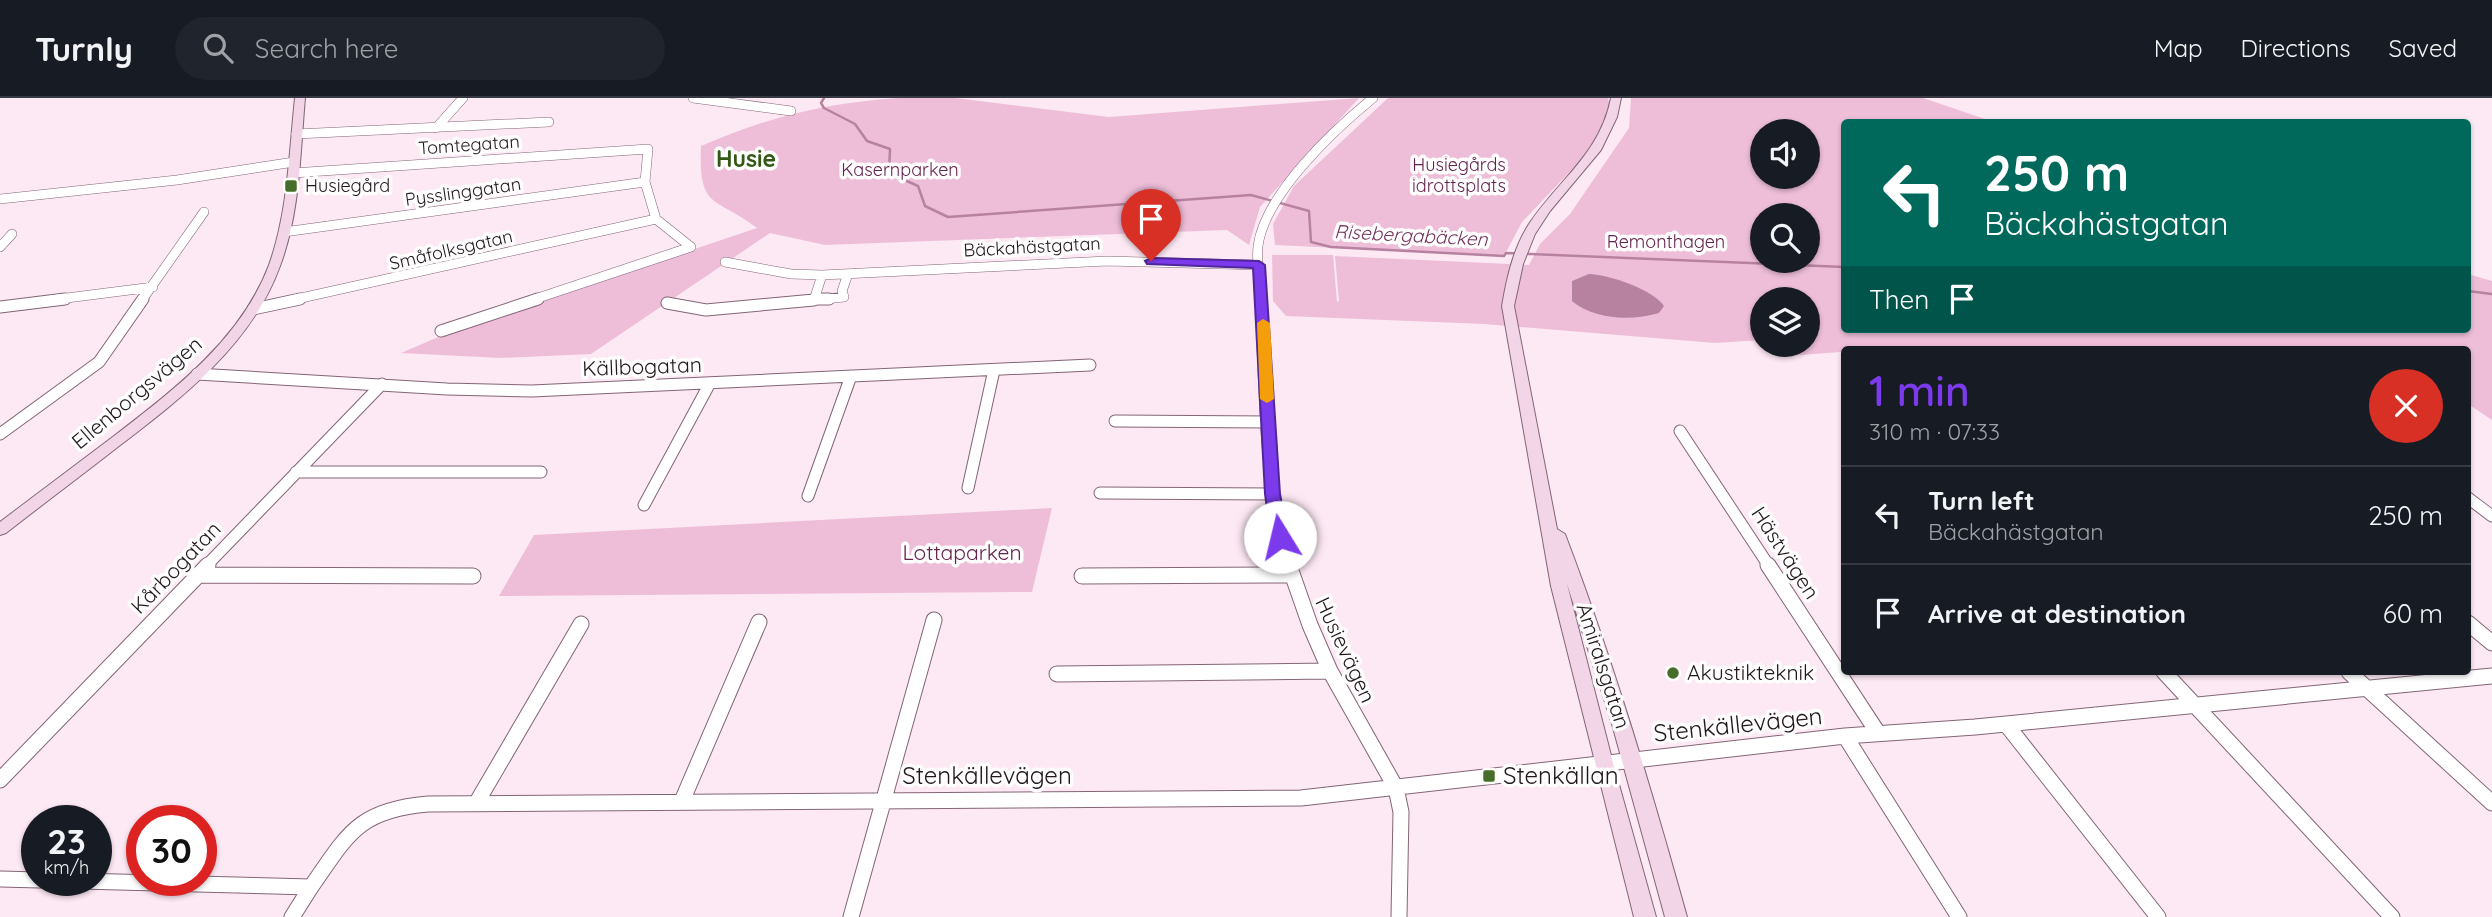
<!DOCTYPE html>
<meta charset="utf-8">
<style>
:root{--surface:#171b24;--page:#20242c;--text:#f1f3f6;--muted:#9ea1a6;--line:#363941;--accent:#7c3aed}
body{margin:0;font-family:Quicksand,sans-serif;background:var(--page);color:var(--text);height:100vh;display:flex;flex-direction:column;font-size:26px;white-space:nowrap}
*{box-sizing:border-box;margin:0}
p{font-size:23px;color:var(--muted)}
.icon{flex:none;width:38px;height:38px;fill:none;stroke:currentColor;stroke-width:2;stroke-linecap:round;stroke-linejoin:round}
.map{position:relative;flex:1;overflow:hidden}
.panel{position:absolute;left:1841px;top:248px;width:630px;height:329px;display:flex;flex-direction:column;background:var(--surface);border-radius:7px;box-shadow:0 2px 5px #0004}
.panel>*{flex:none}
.banner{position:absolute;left:1841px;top:21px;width:630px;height:214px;border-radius:7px;box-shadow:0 2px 5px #0004;background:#00695c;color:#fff;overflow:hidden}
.tools{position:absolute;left:1750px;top:21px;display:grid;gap:14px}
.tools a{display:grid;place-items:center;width:70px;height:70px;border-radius:50%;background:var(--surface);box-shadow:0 2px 5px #0004;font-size:35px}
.speed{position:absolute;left:21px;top:707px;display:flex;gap:14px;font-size:35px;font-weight:700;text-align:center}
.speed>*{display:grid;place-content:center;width:91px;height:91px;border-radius:50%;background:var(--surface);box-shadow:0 2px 5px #0004;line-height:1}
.speed small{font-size:18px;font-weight:400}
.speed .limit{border:10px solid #d22;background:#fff;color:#111}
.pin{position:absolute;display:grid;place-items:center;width:60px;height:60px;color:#fff;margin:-72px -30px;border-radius:50% 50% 50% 0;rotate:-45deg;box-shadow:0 0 7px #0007}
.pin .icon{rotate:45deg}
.me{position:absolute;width:77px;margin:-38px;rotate:351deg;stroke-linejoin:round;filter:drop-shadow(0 0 5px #0008)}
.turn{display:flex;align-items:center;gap:24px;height:147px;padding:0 28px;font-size:32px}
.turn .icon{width:91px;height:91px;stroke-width:2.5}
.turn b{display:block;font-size:49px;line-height:60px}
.then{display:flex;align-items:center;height:66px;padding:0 28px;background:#0003;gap:14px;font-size:26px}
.round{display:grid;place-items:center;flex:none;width:74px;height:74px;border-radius:37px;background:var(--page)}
.overview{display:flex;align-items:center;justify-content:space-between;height:119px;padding:0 28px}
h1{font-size:42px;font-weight:600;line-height:52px;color:var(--accent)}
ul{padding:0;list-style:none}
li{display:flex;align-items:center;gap:21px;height:98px;padding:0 28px;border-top:2px solid var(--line)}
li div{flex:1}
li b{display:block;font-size:26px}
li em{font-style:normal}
header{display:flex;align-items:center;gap:42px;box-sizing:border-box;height:98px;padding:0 35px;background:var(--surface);border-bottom:2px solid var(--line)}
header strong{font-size:33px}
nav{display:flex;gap:38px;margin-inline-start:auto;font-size:24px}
.search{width:490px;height:63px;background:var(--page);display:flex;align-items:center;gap:18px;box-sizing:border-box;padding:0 24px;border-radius:38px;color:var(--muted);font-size:26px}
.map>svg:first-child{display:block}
.green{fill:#eebed9;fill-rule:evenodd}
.water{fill:#b782a0}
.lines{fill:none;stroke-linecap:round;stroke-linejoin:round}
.stream{stroke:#b782a0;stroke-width:2.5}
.street-far2-casing{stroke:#826576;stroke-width:10}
.street-far1-casing{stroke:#826576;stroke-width:13}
.street-casing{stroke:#826576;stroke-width:17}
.secondary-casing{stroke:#826576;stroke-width:2}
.street-far2{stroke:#fff;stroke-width:9}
.street-far1{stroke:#fff;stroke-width:11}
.street{stroke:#fff;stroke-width:15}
.secondary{fill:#f2d6e7;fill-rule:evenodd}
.route{fill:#7c3aed;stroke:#51269a;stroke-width:2}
.slow{fill:#f59e0b}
.poi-dot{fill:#466d29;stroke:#fdfdfd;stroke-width:2.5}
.labels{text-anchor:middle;stroke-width:7;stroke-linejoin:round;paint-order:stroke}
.far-street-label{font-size:18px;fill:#22171d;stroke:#fdfdfd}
.far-park-label{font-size:18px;fill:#64234d;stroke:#fdfdfd}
.far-poi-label{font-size:18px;fill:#22171d;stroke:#fdfdfd;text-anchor:start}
.far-water-label{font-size:19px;font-style:italic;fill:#73315b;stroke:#fdfdfd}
.street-label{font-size:21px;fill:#22171d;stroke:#fdfdfd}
.park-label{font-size:21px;fill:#64234d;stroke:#fdfdfd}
.poi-label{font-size:21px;fill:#22171d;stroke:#fdfdfd;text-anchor:start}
.far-district-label{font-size:23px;font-weight:bold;fill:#335717;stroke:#fdfdfd}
.near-street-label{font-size:24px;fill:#22171d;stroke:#fdfdfd}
.near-poi-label{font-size:24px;fill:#22171d;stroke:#fdfdfd;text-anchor:start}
</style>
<header>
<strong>Turnly</strong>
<div class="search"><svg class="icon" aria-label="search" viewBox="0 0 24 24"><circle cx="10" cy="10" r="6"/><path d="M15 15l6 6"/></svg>Search here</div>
<nav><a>Map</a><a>Directions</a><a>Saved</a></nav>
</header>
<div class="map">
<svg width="2492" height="819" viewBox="0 0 2492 819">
<rect width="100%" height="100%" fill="#fde9f4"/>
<path class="green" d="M898 0H955L1109 19 1359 0 1260 109 1249 147 1227 132 825 147 770 135 591 256 501 260 401 255 457 231 757 130C716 98 698 113 701 48 769 19 824 5 898 0Z
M1388 0H1608L1610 7 1595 47 1522 124 1504 158 1275 147 1273 126 1294 88Z
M1631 0H1923L1994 24H1844V231H2468V176L2492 183V322L2468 306V252H1925L1921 248 1800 257 1791 247H1808V201H1762V242L1715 245 1484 226 1286 218 1273 203 1272 157H1333L1337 204 1339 203 1335 158 1529 167 1540 146 1570 116 1629 30ZM1762 33H1808V79H1762ZM1762 117H1808V163H1762Z
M1052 410 1032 494 499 498 534 437Z"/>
<path class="water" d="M1589 176C1610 177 1652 191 1664 208L1659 215C1631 223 1595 222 1572 203V183Z"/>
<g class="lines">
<path class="stream" d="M824 0 821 5 824 10 855 26 867 43 890 51 889 75 918 88 925 108 948 119 1251 97 1309 113 1311 144 1331 149 1504 158 1506 155 1844 169
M2468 193 2492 196"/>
<defs>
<path id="street-far2" d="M693 0 791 13
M436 30 463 0
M296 36 549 24
M293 75 648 51 645 84 656 121 691 149 532 202
M0 101 177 82 294 64
M284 134 645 84
M0 149 12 136
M725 164 791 176 822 177
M848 176 842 193 844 199 814 202 822 177 1107 163 1259 167
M51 202 153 189
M142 202 204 114
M292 202 656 121
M811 202H814
M1261 202C1260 185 1256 165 1258 148 1265 96 1334 32 1373 0"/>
<path id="street-far1" d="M814 201H829
M1261 201C1266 285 1263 389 1290 468
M667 205 706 212 814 202
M0 209 65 201
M253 211 300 201
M441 233 538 201
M197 276 447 291 532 293 1090 267
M1115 323 1269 324
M1680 333 1769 468
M0 336 99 264 143 201
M296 374H541
M968 390 994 272
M1100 395 1273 396
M808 398 851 278
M2468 400 2492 418
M644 407 710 285
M206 468 382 286"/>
<path id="street" d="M1289 467 1310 527 1330 573 1396 690 1401 714 1399 819
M1768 467 1878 635
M198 477 473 478
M1082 478 1291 477
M2468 525 2492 545
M2164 574 2392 819
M2349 574 2492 705
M1057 576 1330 573
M2006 626 2158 819
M1845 638 1959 819
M0 682 208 467
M682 703 759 524
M477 704 581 526
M0 781 311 789C348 736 358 712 428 706L1301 700 1845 638 1975 629 2492 578
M292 819 311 789
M851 819 934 522"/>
<path id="secondary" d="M295 0H305C300 56 300 115 280 168 252 246 183 299 119 348 82 377 43 406 6 435L0 437V424C38 395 76 367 114 338 175 291 241 241 269 167 288 114 289 56 295 0Z
M1611 0H1621L1617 19 1601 52 1550 113 1535 136 1523 166 1514 208 1557 431 1565 436C1613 562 1651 690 1687 819H1665L1612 626 1567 486 1613 665 1656 819H1634L1551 488 1502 208C1507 179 1513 151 1529 126 1559 81 1600 56 1611 0Z"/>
</defs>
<use href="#street-far2" class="street-far2-casing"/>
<use href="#street-far1" class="street-far1-casing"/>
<use href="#street" class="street-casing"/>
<use href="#secondary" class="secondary-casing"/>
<use href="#street-far2" class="street-far2"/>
<use href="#street-far1" class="street-far1"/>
<use href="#street" class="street"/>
<use href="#secondary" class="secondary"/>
</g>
<path class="route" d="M1151 160 1259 163 1265 167 1280 396 1288 439 1285 443 1280 444 1271 439 1265 396 1253 170 1147 166 1145 163Z"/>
<path class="slow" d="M1263 221 1270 225 1274 301 1267 305 1260 301 1257 225Z"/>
<g class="poi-dot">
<rect x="284" y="81" width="14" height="14" rx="3.5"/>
<circle cx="1673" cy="575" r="7"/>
<rect x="1482" y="671" width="14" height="14" rx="3.5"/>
</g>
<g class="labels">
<g class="far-street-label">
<text transform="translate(469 47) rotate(-4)" y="6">Tomtegatan</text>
<text transform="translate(463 94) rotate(-8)" y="6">Pysslinggatan</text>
<text transform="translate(1032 149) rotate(-3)" y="6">Bäckahästgatan</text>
<text transform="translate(451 152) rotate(-13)" y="6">Småfolksgatan</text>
</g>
<g class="far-park-label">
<text x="1459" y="73">Husiegårds<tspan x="1459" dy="21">idrottsplats</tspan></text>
<text x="900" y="78">Kasernparken</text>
<text x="1666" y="150">Remonthagen</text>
</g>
<g class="far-poi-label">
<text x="305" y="94">Husiegård</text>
</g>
<g class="far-water-label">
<text transform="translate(1411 137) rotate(3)" y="7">Risebergabäcken</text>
</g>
<g class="street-label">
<text transform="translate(642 269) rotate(-2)" y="7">Källbogatan</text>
<text transform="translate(137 295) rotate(-40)" y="7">Ellenborgsvägen</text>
<text transform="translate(1785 455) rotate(57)" y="7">Hästvägen</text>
<text transform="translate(176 470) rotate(-46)" y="7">Kårbogatan</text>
<text transform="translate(1345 552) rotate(65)" y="7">Husievägen</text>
<text transform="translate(1603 568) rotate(72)" y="7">Amiralsgatan</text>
</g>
<g class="park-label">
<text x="962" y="462">Lottaparken</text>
</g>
<g class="poi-label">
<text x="1687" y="582">Akustikteknik</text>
</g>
<g class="far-district-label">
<text x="746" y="69">Husie</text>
</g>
<g class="near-street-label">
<text transform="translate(1738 627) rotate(-6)" y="8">Stenkällevägen</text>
<text x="987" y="686">Stenkällevägen</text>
</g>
<g class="near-poi-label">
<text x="1503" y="686">Stenkällan</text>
</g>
</g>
</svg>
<div class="tools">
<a><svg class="icon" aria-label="sound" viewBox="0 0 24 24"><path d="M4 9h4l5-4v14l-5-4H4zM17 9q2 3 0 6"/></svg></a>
<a><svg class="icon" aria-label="search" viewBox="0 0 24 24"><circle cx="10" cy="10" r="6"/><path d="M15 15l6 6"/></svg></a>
<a><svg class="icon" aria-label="layers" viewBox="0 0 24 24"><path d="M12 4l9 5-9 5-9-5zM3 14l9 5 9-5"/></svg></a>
</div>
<div class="speed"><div>23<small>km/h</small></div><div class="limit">30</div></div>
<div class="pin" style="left:1151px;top:163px;background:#d93025"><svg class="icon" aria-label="arrive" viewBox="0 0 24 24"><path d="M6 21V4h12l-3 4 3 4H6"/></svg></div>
<svg class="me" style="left:1280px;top:439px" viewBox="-20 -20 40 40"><circle r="19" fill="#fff"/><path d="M0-13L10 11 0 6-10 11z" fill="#7c3aed"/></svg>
<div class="banner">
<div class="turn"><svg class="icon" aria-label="left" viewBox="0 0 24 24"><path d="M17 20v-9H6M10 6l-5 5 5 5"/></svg><div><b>250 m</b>Bäckahästgatan</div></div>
<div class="then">Then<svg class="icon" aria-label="arrive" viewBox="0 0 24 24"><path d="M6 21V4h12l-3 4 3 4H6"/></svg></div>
</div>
<section class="panel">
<div class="overview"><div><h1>1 min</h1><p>310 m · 07:33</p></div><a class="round" style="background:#d93025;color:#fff"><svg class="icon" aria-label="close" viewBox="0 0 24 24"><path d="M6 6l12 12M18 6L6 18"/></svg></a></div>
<ul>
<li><svg class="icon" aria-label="left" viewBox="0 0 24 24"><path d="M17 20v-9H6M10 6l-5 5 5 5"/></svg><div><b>Turn left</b><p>Bäckahästgatan</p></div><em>250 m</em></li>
<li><svg class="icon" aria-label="arrive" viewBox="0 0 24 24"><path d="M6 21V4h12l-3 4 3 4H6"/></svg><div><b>Arrive at destination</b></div><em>60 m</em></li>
</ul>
</section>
</div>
